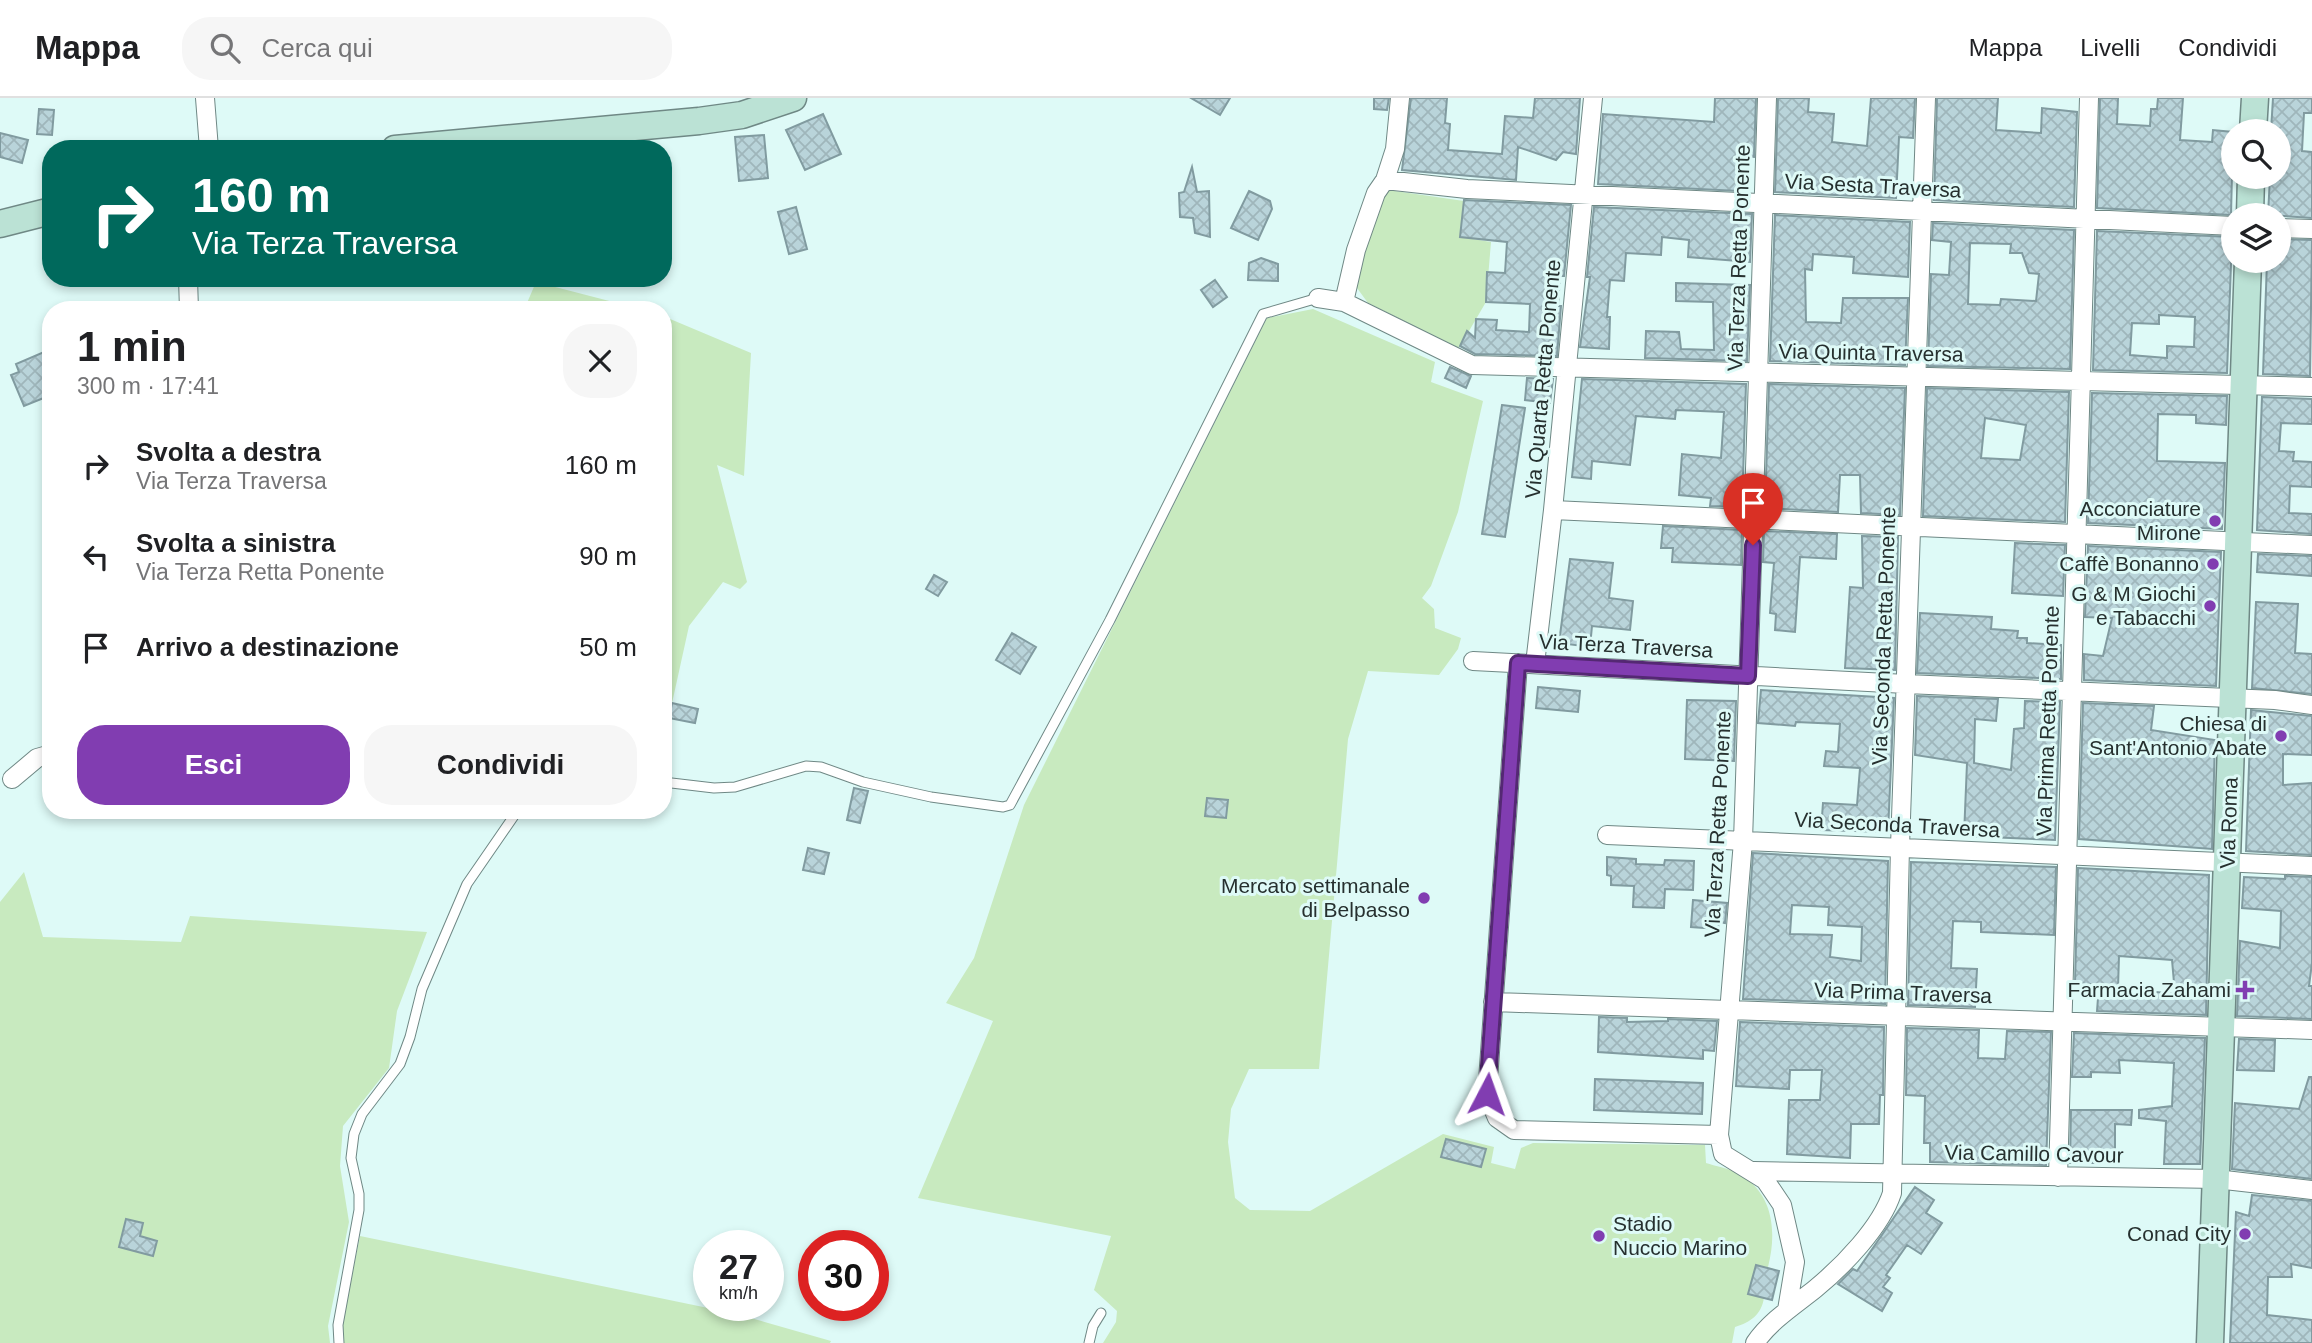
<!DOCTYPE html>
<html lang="it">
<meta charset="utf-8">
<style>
:root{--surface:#fff;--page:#f6f6f6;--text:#202124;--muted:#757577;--line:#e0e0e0;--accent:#813db1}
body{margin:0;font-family:Arial,sans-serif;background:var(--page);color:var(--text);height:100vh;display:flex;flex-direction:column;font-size:26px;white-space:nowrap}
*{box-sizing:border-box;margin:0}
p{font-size:23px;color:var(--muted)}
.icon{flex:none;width:38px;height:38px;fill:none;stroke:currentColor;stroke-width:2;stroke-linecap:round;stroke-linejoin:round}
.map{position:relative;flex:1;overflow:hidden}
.details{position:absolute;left:42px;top:203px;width:630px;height:518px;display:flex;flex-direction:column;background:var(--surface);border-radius:28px;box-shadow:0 4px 10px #0003}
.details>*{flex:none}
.hud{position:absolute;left:42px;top:42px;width:630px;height:147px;border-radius:28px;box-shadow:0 4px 10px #0003;background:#00695c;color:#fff;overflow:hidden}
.fabs{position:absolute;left:2221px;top:21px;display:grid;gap:14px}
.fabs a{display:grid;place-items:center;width:70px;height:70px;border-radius:50%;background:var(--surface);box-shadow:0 4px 10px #0003;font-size:35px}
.speed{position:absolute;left:693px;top:1132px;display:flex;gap:14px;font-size:35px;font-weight:700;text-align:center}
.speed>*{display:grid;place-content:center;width:91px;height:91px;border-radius:50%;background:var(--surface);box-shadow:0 4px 10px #0003;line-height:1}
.speed small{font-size:18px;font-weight:400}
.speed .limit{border:10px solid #d22;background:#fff;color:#111}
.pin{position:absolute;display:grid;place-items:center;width:60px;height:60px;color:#fff;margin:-72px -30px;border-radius:50% 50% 50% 0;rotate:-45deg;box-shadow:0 0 7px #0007}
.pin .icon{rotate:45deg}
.me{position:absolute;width:77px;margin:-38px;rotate:4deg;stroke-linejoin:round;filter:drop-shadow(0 0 5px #0008)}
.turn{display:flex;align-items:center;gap:24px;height:147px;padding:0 35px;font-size:32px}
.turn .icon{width:91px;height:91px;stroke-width:2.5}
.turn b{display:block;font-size:49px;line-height:60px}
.round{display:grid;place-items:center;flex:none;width:74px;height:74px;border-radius:28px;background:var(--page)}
.head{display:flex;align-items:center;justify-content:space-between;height:119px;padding:0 35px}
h1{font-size:42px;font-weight:600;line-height:52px}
.action{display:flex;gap:14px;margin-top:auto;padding:14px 35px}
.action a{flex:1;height:80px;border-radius:28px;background:var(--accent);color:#fff;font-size:28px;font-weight:600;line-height:80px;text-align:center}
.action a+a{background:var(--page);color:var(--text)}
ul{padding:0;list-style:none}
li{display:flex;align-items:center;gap:21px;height:91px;padding:0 35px}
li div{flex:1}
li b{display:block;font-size:26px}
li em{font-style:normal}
header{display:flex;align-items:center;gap:42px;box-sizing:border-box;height:98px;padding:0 35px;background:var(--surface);border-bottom:2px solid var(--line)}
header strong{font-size:33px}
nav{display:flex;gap:38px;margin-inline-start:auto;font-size:24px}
.search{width:490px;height:63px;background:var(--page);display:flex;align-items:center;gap:18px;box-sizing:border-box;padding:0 24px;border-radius:28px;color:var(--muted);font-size:26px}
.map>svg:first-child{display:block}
.grass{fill:#c8eabf}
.building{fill:url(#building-cross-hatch);stroke:#819ba0;stroke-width:2;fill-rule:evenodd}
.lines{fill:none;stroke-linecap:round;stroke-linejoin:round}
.lane-casing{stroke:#6f8885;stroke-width:11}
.street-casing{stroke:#6f8885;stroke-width:20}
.secondary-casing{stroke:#6f8885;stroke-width:29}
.lane{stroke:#fff;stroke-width:9}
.street{stroke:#fff;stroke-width:18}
.secondary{stroke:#bbe2d5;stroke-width:26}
.route-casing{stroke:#542873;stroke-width:18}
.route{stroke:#813db1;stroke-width:12}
.poi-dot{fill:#813db1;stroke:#defaf7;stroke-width:2.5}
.labels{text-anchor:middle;stroke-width:6;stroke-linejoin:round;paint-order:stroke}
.street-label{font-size:21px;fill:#26302f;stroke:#defaf7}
.poi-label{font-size:21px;fill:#26302f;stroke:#defaf7;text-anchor:end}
</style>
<header>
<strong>Mappa</strong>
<div class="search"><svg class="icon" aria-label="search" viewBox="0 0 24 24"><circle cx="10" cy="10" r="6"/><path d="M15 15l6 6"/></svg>Cerca qui</div>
<nav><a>Mappa</a><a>Livelli</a><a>Condividi</a></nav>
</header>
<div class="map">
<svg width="2312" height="1245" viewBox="0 0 2312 1245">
<defs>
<pattern id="building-cross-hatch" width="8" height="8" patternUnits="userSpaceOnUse" patternTransform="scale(1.75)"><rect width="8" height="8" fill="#b9d4da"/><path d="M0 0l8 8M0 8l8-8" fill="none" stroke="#9fb6bb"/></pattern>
</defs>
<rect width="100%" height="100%" fill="#defaf7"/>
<path class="grass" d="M1388 92 1464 103 1461 139 1491 144 1486 204 1459 250 1368 205 1357 190 1356 182 1382 98Z
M536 184 644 212H524Z
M1313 211 1435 264 1431 284 1483 303 1458 414 1431 488 1422 500 1434 511 1435 530 1461 540 1458 551 1439 577 1368 573 1348 641 1319 971H1249L1231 1011 1228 1044 1235 1100 1250 1112 1310 1113 1443 1036 1494 1049 1491 1065 1515 1071 1521 1050 1533 1045 1705 1047 1706 1065C1715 1068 1728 1070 1737 1075 1774 1094 1777 1134 1768 1169L1779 1173 1772 1202 1764 1200C1761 1217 1751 1224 1735 1229L1732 1245H1103L1116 1224 1117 1213 1094 1192 1111 1138 918 1100 993 923 946 905 974 860 1024 707 1267 220Z
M663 218 751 255 744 378 717 367 747 484 740 491 723 484 689 528 663 646Z
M24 774 43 839 181 844 190 818 427 834 397 913 389 970 343 1028 340 1068 349 1124 328 1228 330 1245H0V804Z
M360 1138 737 1216 831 1243 830 1245H344L342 1228Z"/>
<path class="building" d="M1191 0H1230L1220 17Z
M1374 0H1389L1387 12 1374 11Z
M1411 0H1447L1445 25 1450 26 1448 52 1502 56 1505 18 1533 20 1535 0H1580L1576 56 1563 54 1556 62 1518 49 1516 82 1402 72Z
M1715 0H1756L1754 59 1742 58 1739 93 1598 86 1603 16 1714 24Z
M1778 0H1809L1808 14 1834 16 1832 44 1867 48 1871 0H1915L1913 40 1899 39 1896 100 1775 94Z
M1937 0H1998L1996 32 2041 35 2042 10 2077 14 2074 109 1934 102Z
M2100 0H2118L2117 26 2150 28 2151 11H2157L2158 0H2183L2180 42 2212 44 2213 32 2233 34 2231 117 2097 110Z
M2273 0H2312V15H2304L2302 53 2312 54V120L2268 117 2270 79H2278V33H2271Z
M39 11 54 12 52 37 37 36Z
M823 16 841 56 805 72 786 32Z
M0 35 28 42 22 65 0 59Z
M764 37 768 80 739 83 735 39Z
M1192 69 1197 94 1209 93 1210 139 1195 135 1193 120 1180 119 1179 95 1184 94Z
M1249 93 1270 103 1272 111 1258 142 1231 130Z
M1464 102 1571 107 1564 178H1560L1558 208H1561L1557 258 1475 256 1460 248 1467 233 1475 240 1476 221 1497 222 1496 232 1529 234 1530 206 1486 204 1487 174 1505 175 1507 144 1460 139Z
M796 109 807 151 789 156 778 114Z
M1594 109 1752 116 1750 164 1688 159 1689 142 1662 139 1661 157 1626 155 1624 183 1610 182 1607 219H1610L1609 251 1580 249 1590 179H1587Z
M1775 117 1910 124 1908 179 1853 175 1854 159 1813 156 1812 172 1805 171 1806 224 1841 225 1843 200H1908L1905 267 1770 263Z
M1933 125 2074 132 2070 271 1928 268 1931 176 1949 177 1951 144 1932 142ZM1970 145 2011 146 2010 155H2022L2029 175 2039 176 2036 203 2001 201 2000 207 1968 206Z
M2097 133 2232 139 2227 275 2093 272ZM2159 217 2195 219 2194 249 2167 248V260L2130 257 2132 225 2159 226Z
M2278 141 2312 142 2310 278 2263 276 2267 163H2278Z
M1261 160 1278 166V183L1248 182 1249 165Z
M1215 182 1227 199 1213 209 1201 192Z
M1676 185 1750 187 1747 263 1645 260 1646 233 1679 234 1681 251 1714 252 1713 204 1676 203Z
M51 251V297L24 308 11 277 19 274 16 266Z
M1450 269 1471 278 1466 290 1445 280Z
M1527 280 1553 281 1550 305 1525 302Z
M1582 281 1746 286 1742 409 1710 408 1711 400 1679 397 1682 356 1721 360 1724 314 1676 312 1675 321 1636 318 1630 367 1592 363 1591 381 1572 379Z
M1769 286 1905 290 1900 417 1861 415 1860 377H1840L1838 414 1765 410Z
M1927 290 2069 294 2065 424 1923 418ZM1985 320 2026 327 2020 362 1981 360Z
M2092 295 2227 298 2226 327 2196 325V317L2158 316 2157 363 2225 365 2222 431 2088 425Z
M2262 299 2312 301V326L2281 325 2279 353 2294 354 2293 363 2312 364V389L2290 388 2289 415 2312 416V436L2257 432Z
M1502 307 1525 310 1505 439 1482 436Z
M1663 428 1742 432 1741 467 1672 464 1673 450H1661Z
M1764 433 1837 436 1836 461 1800 459 1795 534 1775 532 1776 516 1770 515 1774 465 1763 464Z
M1862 438 1898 439 1895 572 1845 570 1850 489 1863 490Z
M2015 445 2065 447 2063 498 2012 495Z
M2088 448 2221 454 2216 588 2084 582V556L2103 558 2112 520 2085 519Z
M2258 456 2312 458V478L2257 474Z
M1570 461 1613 465 1609 500 1633 503 1630 532 1592 528 1590 549 1559 545Z
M934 477 947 484 938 498 926 491Z
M2256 504 2298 506 2295 555 2312 556V596L2252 590Z
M1920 515 1992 519 1991 531 2018 533 2017 540H2027V545L2061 547V581L1917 575Z
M1012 535 1036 549 1020 576 996 562Z
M1538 589 1580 593 1578 614 1536 610Z
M1761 592 1894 600 1888 734 1821 732 1823 705 1857 707 1860 670 1824 668 1826 653 1838 654 1840 626 1796 624 1795 628 1758 625Z
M1917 598 1998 601 1996 623 1975 621 1974 665 2011 672 2014 631 2024 630 2025 603 2060 604 2055 742 1964 738 1967 665 1915 657Z
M1687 602 1736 603 1734 663 1685 661Z
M672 605 698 611 695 625 669 620Z
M2083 605 2154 608 2151 632 2215 642 2212 751 2079 741Z
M2251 612 2312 618V657L2283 656V687L2312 685V757L2246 753Z
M854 690 868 693 860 725 847 722Z
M1207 700 1228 702 1226 720 1205 718Z
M808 750 829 755 824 776 803 772Z
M1753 755 1888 763 1885 906 1743 901ZM1792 807 1829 809 1828 827 1862 829 1861 863 1830 859 1832 837 1790 836Z
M1607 759 1636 761V766L1664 767 1665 762 1694 763 1693 792 1665 791 1664 810 1633 809 1634 788 1611 787V778L1607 777Z
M1911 764 2056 769 2054 837 1981 834V824L1953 823 1951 870 1977 871 1975 909 1908 907Z
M2078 770 2209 777 2206 917 2097 913 2099 887 2075 885ZM2119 858 2172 862 2175 896 2118 890Z
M2285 778 2312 779V865L2309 888H2312V921L2237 918 2240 843 2280 850 2281 813 2242 810 2244 779 2285 781Z
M1693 802 1727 805 1725 825 1719 824 1718 831 1691 829Z
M1599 919 1627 920V924L1668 923V921L1717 923 1714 953 1703 952V961L1598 954Z
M1740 924 1884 929 1883 997H1880L1879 1026H1851L1850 1060 1787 1056 1789 1002H1820L1822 972H1790L1789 991 1736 988Z
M1907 930 1979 932 1978 960 2005 961 2007 933 2051 934 2046 1067 1930 1064V1045H1924L1925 998 1906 997Z
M2074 935 2205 940 2200 1066H2164L2166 1023 2139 1020V1012L2172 1008 2174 965 2119 962 2120 975 2091 974V979H2072Z
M2239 941 2275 942 2274 973 2237 972Z
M2309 979H2312V1081L2232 1071 2235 1005 2299 1011Z
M1595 981 1703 985 1702 1016 1594 1012Z
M2071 1012H2132L2131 1027 2115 1026V1062H2098V1065H2070Z
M1446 1041 1486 1051 1481 1069 1441 1059Z
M1915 1089 1934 1102 1926 1115 1942 1125 1921 1156 1907 1147 1886 1177 1890 1180 1883 1189 1892 1195 1882 1213 1838 1186 1853 1171 1857 1173Z
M2252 1097 2312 1103V1170L2291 1166 2292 1179H2268L2267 1217 2312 1222V1245H2230L2236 1114 2249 1118Z
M126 1121 143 1125 140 1138 157 1143 153 1158 119 1149Z
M1756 1167 1779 1173 1772 1202 1748 1196Z"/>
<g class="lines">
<defs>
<path id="lane" d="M663 684 714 690 735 689 806 668 821 669 863 684 931 699 1003 709 1010 707 1110 522 1263 216 1318 200
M339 1245 338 1227 359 1112V1096L351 1060 354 1036 362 1016 400 966 410 939 422 891 467 786 518 712
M1089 1245 1093 1228 1101 1215"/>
<path id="street" d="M205 0 209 51
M1767 0 1743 743 1719 1037 1723 1056 1765 1082 1782 1107 1795 1164 1787 1212
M1385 82 1467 91 2233 128
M2278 130 2312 131
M188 180 189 212
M1318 200 1344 204 1472 267 2312 289
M1344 204 1356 152 1376 95 1385 82 1395 51 1400 0
M1553 412 2312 447
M1473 563 1906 586 2275 602 2312 607
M1518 565 1487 996 1497 1020 1514 1032 1719 1037
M1535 566 1553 412 1593 0
M12 681 37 660 51 656
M1607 737 2312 768
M1493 904 2312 932
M1754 1073 2216 1081 2312 1092
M2058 1079 2089 0
M1755 1245C1770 1223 1795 1207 1815 1191 1843 1168 1881 1129 1892 1095L1900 749 1926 0"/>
<path id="secondary" d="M2253 33 2255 0
M395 51 699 23 742 17 793 0
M2250 117 2251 79
M0 126 51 113
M2210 1245 2248 163"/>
</defs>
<use href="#lane" class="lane-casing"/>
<use href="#street" class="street-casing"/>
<use href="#secondary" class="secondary-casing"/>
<use href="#lane" class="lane"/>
<use href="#street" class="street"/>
<use href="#secondary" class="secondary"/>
</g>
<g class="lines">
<defs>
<path id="route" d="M1487 996 1518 565 1748 578 1753 447"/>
</defs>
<use href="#route" class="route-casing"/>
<use href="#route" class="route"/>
</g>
<g class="poi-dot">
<circle cx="2215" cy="423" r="7"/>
<circle cx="2213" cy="466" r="7"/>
<circle cx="2210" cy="508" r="7"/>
<circle cx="2281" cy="638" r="7"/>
<circle cx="1424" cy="800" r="7"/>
<path d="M2241.5 881.5h7v7h7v7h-7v7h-7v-7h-7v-7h7z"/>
<circle cx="2245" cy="1136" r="7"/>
<circle cx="1599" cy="1138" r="7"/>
</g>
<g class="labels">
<g class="street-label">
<text transform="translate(1873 88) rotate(3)" y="7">Via Sesta Traversa</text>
<text transform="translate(1739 160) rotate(-88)" y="7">Via Terza Retta Ponente</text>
<text transform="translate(1871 255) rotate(1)" y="7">Via Quinta Traversa</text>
<text transform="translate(1543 281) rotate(-85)" y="7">Via Quarta Retta Ponente</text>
<text transform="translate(1884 538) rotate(-88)" y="7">Via Seconda Retta Ponente</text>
<text transform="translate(1626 548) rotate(3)" y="7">Via Terza Traversa</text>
<text transform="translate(2048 623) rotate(-88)" y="7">Via Prima Retta Ponente</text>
<text transform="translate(2229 725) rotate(-88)" y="7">Via Roma</text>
<text transform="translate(1718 726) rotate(-87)" y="7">Via Terza Retta Ponente</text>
<text transform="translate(1897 727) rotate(3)" y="7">Via Seconda Traversa</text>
<text transform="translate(1903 895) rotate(2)" y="7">Via Prima Traversa</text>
<text transform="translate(2034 1056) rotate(1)" y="7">Via Camillo Cavour</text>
</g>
<g class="poi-label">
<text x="2201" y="418">Acconciature<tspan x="2201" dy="24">Mirone</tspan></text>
<text x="2199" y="473">Caffè Bonanno</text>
<text x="2196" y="503">G &amp; M Giochi<tspan x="2196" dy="24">e Tabacchi</tspan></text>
<text x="2267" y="633">Chiesa di<tspan x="2267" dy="24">Sant'Antonio Abate</tspan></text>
<text x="1410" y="795">Mercato settimanale<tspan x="1410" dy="24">di Belpasso</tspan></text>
<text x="2231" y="899">Farmacia Zahami</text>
<text x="1613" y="1133" text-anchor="start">Stadio<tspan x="1613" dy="24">Nuccio Marino</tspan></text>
<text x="2231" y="1143">Conad City</text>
</g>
</g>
</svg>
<div class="fabs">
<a><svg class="icon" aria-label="search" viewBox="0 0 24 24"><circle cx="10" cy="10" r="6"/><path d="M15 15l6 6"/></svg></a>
<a><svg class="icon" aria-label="layers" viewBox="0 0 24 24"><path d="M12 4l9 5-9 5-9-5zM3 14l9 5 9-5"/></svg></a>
</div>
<div class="speed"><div>27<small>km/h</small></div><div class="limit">30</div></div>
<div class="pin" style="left:1753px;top:447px;background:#d93025"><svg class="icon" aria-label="arrive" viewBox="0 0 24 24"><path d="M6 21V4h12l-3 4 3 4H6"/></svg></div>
<svg class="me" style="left:1487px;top:996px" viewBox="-20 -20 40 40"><path d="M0-17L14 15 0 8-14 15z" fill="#813db1" stroke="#fff" stroke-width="4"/></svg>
<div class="hud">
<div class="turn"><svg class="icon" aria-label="right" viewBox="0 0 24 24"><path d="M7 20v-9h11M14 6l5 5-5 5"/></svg><div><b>160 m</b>Via Terza Traversa</div></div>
</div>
<section class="details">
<div class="head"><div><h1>1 min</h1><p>300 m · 17:41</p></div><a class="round"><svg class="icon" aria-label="close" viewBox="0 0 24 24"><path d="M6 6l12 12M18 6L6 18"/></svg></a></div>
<ul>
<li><svg class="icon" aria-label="right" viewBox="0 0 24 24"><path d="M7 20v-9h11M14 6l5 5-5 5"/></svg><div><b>Svolta a destra</b><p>Via Terza Traversa</p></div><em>160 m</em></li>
<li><svg class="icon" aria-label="left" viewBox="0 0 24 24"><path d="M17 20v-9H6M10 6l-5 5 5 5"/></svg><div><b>Svolta a sinistra</b><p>Via Terza Retta Ponente</p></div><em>90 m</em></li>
<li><svg class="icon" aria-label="arrive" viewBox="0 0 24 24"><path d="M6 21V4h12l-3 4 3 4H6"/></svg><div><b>Arrivo a destinazione</b></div><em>50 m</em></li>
</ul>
<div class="action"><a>Esci</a><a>Condividi</a></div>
</section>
</div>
